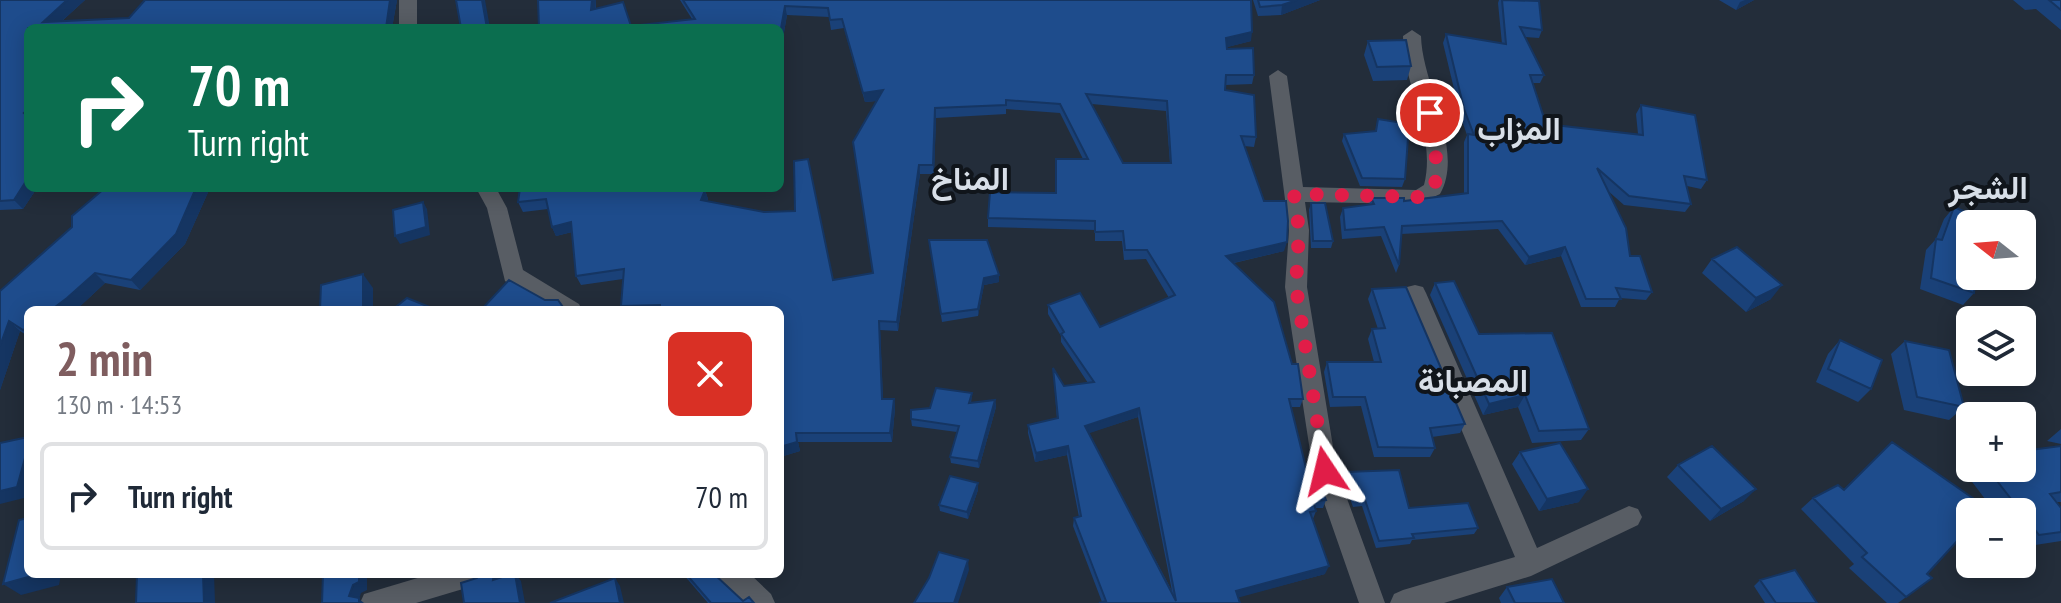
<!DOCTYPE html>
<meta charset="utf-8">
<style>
:root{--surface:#fff;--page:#f2f2f3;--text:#1f2937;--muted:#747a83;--line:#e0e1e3;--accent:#7f5d5f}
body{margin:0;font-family:"PT Sans Narrow",Vazirmatn,sans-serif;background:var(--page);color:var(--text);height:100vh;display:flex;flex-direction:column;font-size:30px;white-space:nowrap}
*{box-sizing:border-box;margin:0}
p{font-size:26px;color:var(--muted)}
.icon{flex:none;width:44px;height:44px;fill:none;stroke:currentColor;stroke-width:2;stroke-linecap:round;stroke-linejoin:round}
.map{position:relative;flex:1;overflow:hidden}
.drawer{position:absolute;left:24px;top:306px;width:760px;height:272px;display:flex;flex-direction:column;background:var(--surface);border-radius:12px;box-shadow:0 4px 20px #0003}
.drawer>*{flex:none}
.banner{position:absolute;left:24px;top:24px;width:760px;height:168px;border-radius:12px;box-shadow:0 4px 20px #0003;background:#0b6e4f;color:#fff;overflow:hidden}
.needle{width:52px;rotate:287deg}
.controls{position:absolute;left:1956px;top:210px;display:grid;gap:16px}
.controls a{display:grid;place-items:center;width:80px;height:80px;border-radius:12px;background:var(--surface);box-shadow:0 4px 20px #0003;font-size:40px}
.pin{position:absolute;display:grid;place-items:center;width:68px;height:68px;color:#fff;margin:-34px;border:4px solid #fff;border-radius:50%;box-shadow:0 2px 8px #0007}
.me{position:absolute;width:88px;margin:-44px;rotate:350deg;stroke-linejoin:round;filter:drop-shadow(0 0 6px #0008)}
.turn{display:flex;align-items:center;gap:28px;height:168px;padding:0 32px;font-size:36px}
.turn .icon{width:104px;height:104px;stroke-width:2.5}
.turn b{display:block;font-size:56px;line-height:68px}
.round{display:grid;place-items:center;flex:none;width:84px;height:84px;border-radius:12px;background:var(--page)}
.head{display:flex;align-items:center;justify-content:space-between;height:136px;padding:0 32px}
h1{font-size:48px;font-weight:600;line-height:60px;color:var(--accent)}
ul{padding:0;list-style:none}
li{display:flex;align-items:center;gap:24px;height:108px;margin:0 16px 12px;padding:0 16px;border:4px solid var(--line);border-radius:12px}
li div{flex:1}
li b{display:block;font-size:30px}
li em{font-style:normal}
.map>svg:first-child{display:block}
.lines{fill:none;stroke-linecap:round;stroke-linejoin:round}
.minor{fill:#585d64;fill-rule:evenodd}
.tertiary{fill:#585d64;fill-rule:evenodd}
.wall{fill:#1a4178;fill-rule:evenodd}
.shaded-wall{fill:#153562}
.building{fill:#1e4c8c;stroke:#153562;stroke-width:2;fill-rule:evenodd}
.route{stroke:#e11d48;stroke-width:14;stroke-dasharray:0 25.2}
.labels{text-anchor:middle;stroke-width:8;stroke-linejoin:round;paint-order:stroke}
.district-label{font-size:32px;font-weight:bold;fill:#d8dfe8;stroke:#10151b}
</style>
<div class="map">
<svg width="2061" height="603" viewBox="0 0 2061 603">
<rect width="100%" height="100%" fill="#232d3a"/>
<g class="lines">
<path class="minor" d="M399 0H417V28H399Z
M1412 30 1421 36C1422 84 1465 150 1440 194L1419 204 1305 202 1309 230 1307 287 1337 471 1385 603H1359L1313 471 1285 287 1289 230 1269 76 1278 70 1287 76 1303 187 1416 190 1424 185C1437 134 1403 87 1403 36Z
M476 188H496L507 208 523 270 579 304 582 310H553L505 281 487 208Z
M1415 285 1423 287 1426 293 1537 548 1629 506 1638 509 1642 517 1638 525 1531 576 1444 603H1390L1394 594 1403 590 1515 557 1404 293 1407 287Z
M718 574H750L771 594 775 603H743L722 583Z"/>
<path class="tertiary" d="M431 574H487L483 583 416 603H360L364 594Z"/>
</g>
<path class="wall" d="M0 0H85L62 21 129 18 145 0H397L392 28H28V188H37L23 209 0 210Z
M538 0H596V9L631 26 692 19 680 0H1251V41L1227 47V49L1254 75 1252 84 1225 85V90L1256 137 1254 147 1244 146 1264 201 1284 251 1234 263 1292 364 1303 399 1300 407H1291L1307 472 1326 500 1323 508H1315L1316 511 1313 519 1325 574 1238 597 1102 602 1073 526 1074 518 1079 517 1067 455 1035 462 1028 433V425L1057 419 1053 368 1064 386 1088 383 1061 342V336L1048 314V305L1100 327 1169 298 1146 259 1124 260 1122 241H1095V230L988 227V218L1056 193 1083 159 1060 113 1006 109V114L936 118 934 174H920L898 331 880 330 883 399H894L895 408 892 442H798L800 451 780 457V310H623L621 306 623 279 581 285 576 276 572 232 556 236 552 227 548 209 523 212 518 202 520 188H687L705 190 708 199 707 201 833 280 873 273 877 101 865 102 844 28 831 30 829 17 787 15 780 55V28H539ZM1092 104 1166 111 1170 163H1123ZM1138 417 1172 591 1088 433Z
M1253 0H1320L1281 15 1258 16Z
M1499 0H1527L1542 30 1539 38 1525 37 1544 75 1540 83H1533L1546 124 1638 134 1636 114 1641 105 1707 180 1701 189 1687 186 1691 204 1685 212 1624 205 1607 190 1630 256 1652 292 1646 300 1620 298 1615 307H1581L1561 256 1525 265 1498 229 1401 234 1399 265 1396 273 1381 236 1342 239 1340 217 1343 208 1369 205 1371 198 1404 201 1464 194V142L1467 135 1461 118 1443 43 1446 34 1502 44 1498 3Z
M1719 0H1754L1736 10Z
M2013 0H2061V30L2036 9 2025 10Z
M1368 41 1411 66 1407 80 1373 81 1364 55Z
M1378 119 1405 179 1402 187 1360 186 1342 141 1344 134 1375 132Z
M105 188H210L185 244 140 290 105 283 76 310H28V336L20 331 0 390V291L72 227Z
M1311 203 1333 241 1331 248H1311L1309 210Z
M1954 207 1974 293 1963 305 1920 289 1926 250 1936 239 1944 219Z
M930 247 999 275V282L984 285 978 316 942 322Z
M1712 259 1771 299 1746 312 1702 273Z
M1435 283 1479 334 1589 429 1581 440 1532 443 1518 407 1483 415 1430 295Z
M1372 289 1465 424 1460 433 1432 437 1435 448 1430 457H1374L1361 406 1330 407 1324 372 1327 362H1374L1368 339 1372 329H1378L1368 299Z
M1840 340 1871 389 1858 402 1816 382 1828 354Z
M1905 341 1964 407 1949 420 1904 410 1891 354Z
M972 393 971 403 995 400 996 407 979 468 951 463 950 457 957 432 912 426 911 419 930 408Z
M2061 429V444L2047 441Z
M1892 442 1927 574 1932 578 1898 603H1887L1849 568 1854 564 1801 509 1813 498 1843 490Z
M2061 446V502H2056L2061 508V541L2022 547V512H1995L1963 470 1970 464V468H2022Z
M1520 452 1579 502 1539 511 1512 464Z
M1678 465 1744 501 1710 521 1667 477Z
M1346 472 1409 508 1478 528 1474 534 1412 540 1410 544 1376 548 1362 506 1353 507 1343 479Z
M978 483V490L968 519 940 511 939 505Z
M683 574H714L743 601 754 603H708Z
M1760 580 1817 603H1765L1754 586Z
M1507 587 1564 603H1501L1499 598Z"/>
<path class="shaded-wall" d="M67 0H85L54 28 43 22Z
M390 0H397L392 28H386Z
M482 0H485L490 28H487Z
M592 0H596L595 19 591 10Z
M1297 0H1320L1281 15 1282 5Z
M1745 0H1754L1736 10 1740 2Z
M785 6 787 15 780 55V34Z
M1252 32 1251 41 1224 48 1226 38Z
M883 90 884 100 865 102 863 93Z
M935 108 936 118 934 174 933 165Z
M919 165 920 174 898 331 897 322Z
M28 178V188H37L23 209 14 200Z
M196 188H210L185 244 140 290 131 280Z
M705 190 708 199 704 209 701 200Z
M423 202 427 209 430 235 400 244 395 236Z
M571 222 576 231 556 236 552 227Z
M1287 242 1284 251 1224 265 1226 256Z
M1565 247 1561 256 1525 265 1529 257Z
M95 273 105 283 76 310H51Z
M363 274 373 288V310H350Z
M999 275V282L984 285 978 316V309L984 278Z
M1782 285 1771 299 1746 312 1756 298Z
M9 321 20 331 0 390V346Z
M879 321 880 330 883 407 882 399Z
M1525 395 1518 407 1483 415 1489 404Z
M894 399 895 408 892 442 890 433Z
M995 400 996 407 979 468 978 461Z
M1139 408 1138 417 1084 435 1085 426Z
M796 433 800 451 780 457V447Z
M1068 446 1067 455 1035 462 1036 453Z
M28 447V497L0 504V491Z
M978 483V490L968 519 967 512Z
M1588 489 1579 502 1539 511 1547 499Z
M1756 489 1744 501 1710 521 1721 509Z
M968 560 969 570 958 603H954Z
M1329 566 1325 574 1233 599 1236 591Z
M39 574H61L59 585 21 595 3 584Z
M203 574H214L215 603H204Z
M359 574H372L367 575V590L361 593 359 599 364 603H359L349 596Z
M494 574H501L500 588 493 580Z
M515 574 521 581 525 603H520Z
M615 578 620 586 624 603H620Z"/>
<path class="building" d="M0 0H67L43 22 129 18 145 0H390L386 28H28V112L23 113 28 114V178L14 200 0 201Z
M456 0H482L487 28H459H461Z
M538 0H592L591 10 623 2 631 26 695 19 683 0H1251L1252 32 1226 38 1227 49 1253 48 1254 75H1226L1225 90 1254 95 1256 137 1241 136 1264 201H1286L1288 221 1287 242 1226 256 1274 302 1292 364H1298L1303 399H1289L1307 472H1316L1326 500 1313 501 1316 511 1310 512 1329 566 1236 591 1240 603H1099L1106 601 1074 518 1081 516 1068 446 1036 453 1028 425 1058 418 1053 368 1064 386 1094 382 1061 334 1064 332 1048 305 1080 293 1100 327 1175 295 1147 250H1125L1123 231 1095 232V221L988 218 990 192 1056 193V159H1088L1060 104 1006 100V105L935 108 933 165H919L897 322 879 321 882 399H894L890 433H796L797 442 780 447V310H660V305L621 306 624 269 576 276 571 222 552 227 546 199 518 202 520 188H683L705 190 701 200 764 212 795 211 794 161 808 159 833 280 873 273 853 142 883 90 863 93 842 19 830 20 828 8 785 6 780 34V28H539ZM1086 94 1167 101 1171 163H1123ZM1139 408 1176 601 1085 426Z
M1258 0H1297L1282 5 1260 7Z
M1502 0 1539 1 1542 30 1520 27 1544 75H1530L1546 124 1643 135 1641 105 1695 115 1707 180 1684 176 1691 204 1629 196 1597 168 1626 228 1630 256H1640L1652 292 1616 288 1621 299H1586L1565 247 1529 257 1502 221 1402 226 1399 265 1384 227 1345 230 1343 208 1374 204 1371 198H1404V201L1468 193V134L1474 135 1464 109 1446 34 1506 44Z
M2049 0H2061V10Z
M1406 40 1411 66 1377 67 1368 41Z
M1378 119 1409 124 1405 179 1362 178 1344 134 1376 131Z
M105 188H196L176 234 131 280 95 273 67 298 51 310H28V327L23 330 9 321 0 346V291L72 227V216Z
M423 202 426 227 395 236 393 210Z
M1311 203H1325L1333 241H1313Z
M1954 207 1982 219V224H1970V276H1976L1974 293 1931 278 1936 239 1942 240Z
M929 240H987L999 275 984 278 978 309 941 314Z
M1737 247 1782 285 1756 298 1712 259Z
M363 274V307L350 310H320L321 285Z
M509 280 545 300H558L565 310H481Z
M1454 281 1479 334 1552 333 1589 429 1539 431 1525 395 1489 404 1435 283Z
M1406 287 1465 424 1430 428 1435 448 1378 447 1365 397H1333L1327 362H1381L1372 329 1385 328 1372 289Z
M407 298 437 310H392Z
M1840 340 1882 360 1871 389 1828 369Z
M1905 341 1949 350 1964 407 1917 397Z
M936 388 972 393 969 403 995 400 978 461 950 457 959 426 911 419V410L930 408Z
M28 437V447L17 487 0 491V443Z
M1892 442 1987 508 1983 512H1970V527L1927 574 1932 578 1906 597 1862 557 1867 553 1813 498 1838 485 1844 490Z
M1560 443 1588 489 1547 499 1520 452Z
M1712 446 1756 489 1721 509 1678 465Z
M2061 446V492L2050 494 2061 508V532L2039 535 1987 468H2022V451Z
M1399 470 1409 508 1468 503 1478 528 1412 534 1414 538 1379 541 1365 500H1356L1346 472Z
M950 476 978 483 967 512 939 505Z
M28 518V574H39L3 584 19 520Z
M939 552 968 560 954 603H914L929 578Z
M1795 570 1817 603H1776L1760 580Z
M137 574H203L204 603H136Z
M323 574H359V582L353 585 349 596 359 598V603H322Z
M479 574H494L493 580 511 574H515L520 603H464L461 583 477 578Z
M686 574H714L743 601 749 597 754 603H711Z
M615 578 620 603H550Z
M1552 579 1564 603H1515L1507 587Z"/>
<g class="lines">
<path class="route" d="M1325 471 1296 287 1299 230 1294 194 1419 197 1433 189 1438 174 1430 113"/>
</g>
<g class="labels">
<g class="district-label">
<text x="1519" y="140">المزاب</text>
<text x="970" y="190">المناخ</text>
<text x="1988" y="199">الشجر</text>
<text x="1473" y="392">المصبانة</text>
</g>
</g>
</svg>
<div class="controls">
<a><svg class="needle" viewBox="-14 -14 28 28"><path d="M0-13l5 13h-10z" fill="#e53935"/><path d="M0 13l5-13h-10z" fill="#747a83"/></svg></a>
<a><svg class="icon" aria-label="layers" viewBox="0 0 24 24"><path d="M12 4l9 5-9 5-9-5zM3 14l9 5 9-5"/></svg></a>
<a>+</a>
<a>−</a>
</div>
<div class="pin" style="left:1430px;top:113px;background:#d93025"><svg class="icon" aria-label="arrive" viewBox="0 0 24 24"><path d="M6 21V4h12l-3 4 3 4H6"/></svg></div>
<svg class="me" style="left:1325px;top:471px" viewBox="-20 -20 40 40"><path d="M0-17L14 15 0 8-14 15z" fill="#e11d48" stroke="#fff" stroke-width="4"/></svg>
<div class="banner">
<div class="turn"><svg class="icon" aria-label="right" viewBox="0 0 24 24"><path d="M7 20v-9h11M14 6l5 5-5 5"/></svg><div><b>70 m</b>Turn right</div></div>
</div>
<section class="drawer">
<div class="head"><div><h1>2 min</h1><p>130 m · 14:53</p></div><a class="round" style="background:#d93025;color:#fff"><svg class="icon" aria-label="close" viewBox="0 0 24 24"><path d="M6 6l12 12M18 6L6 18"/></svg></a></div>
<ul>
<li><svg class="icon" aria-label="right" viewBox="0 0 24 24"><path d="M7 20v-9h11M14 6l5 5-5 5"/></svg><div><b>Turn right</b></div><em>70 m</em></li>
</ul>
</section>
</div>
